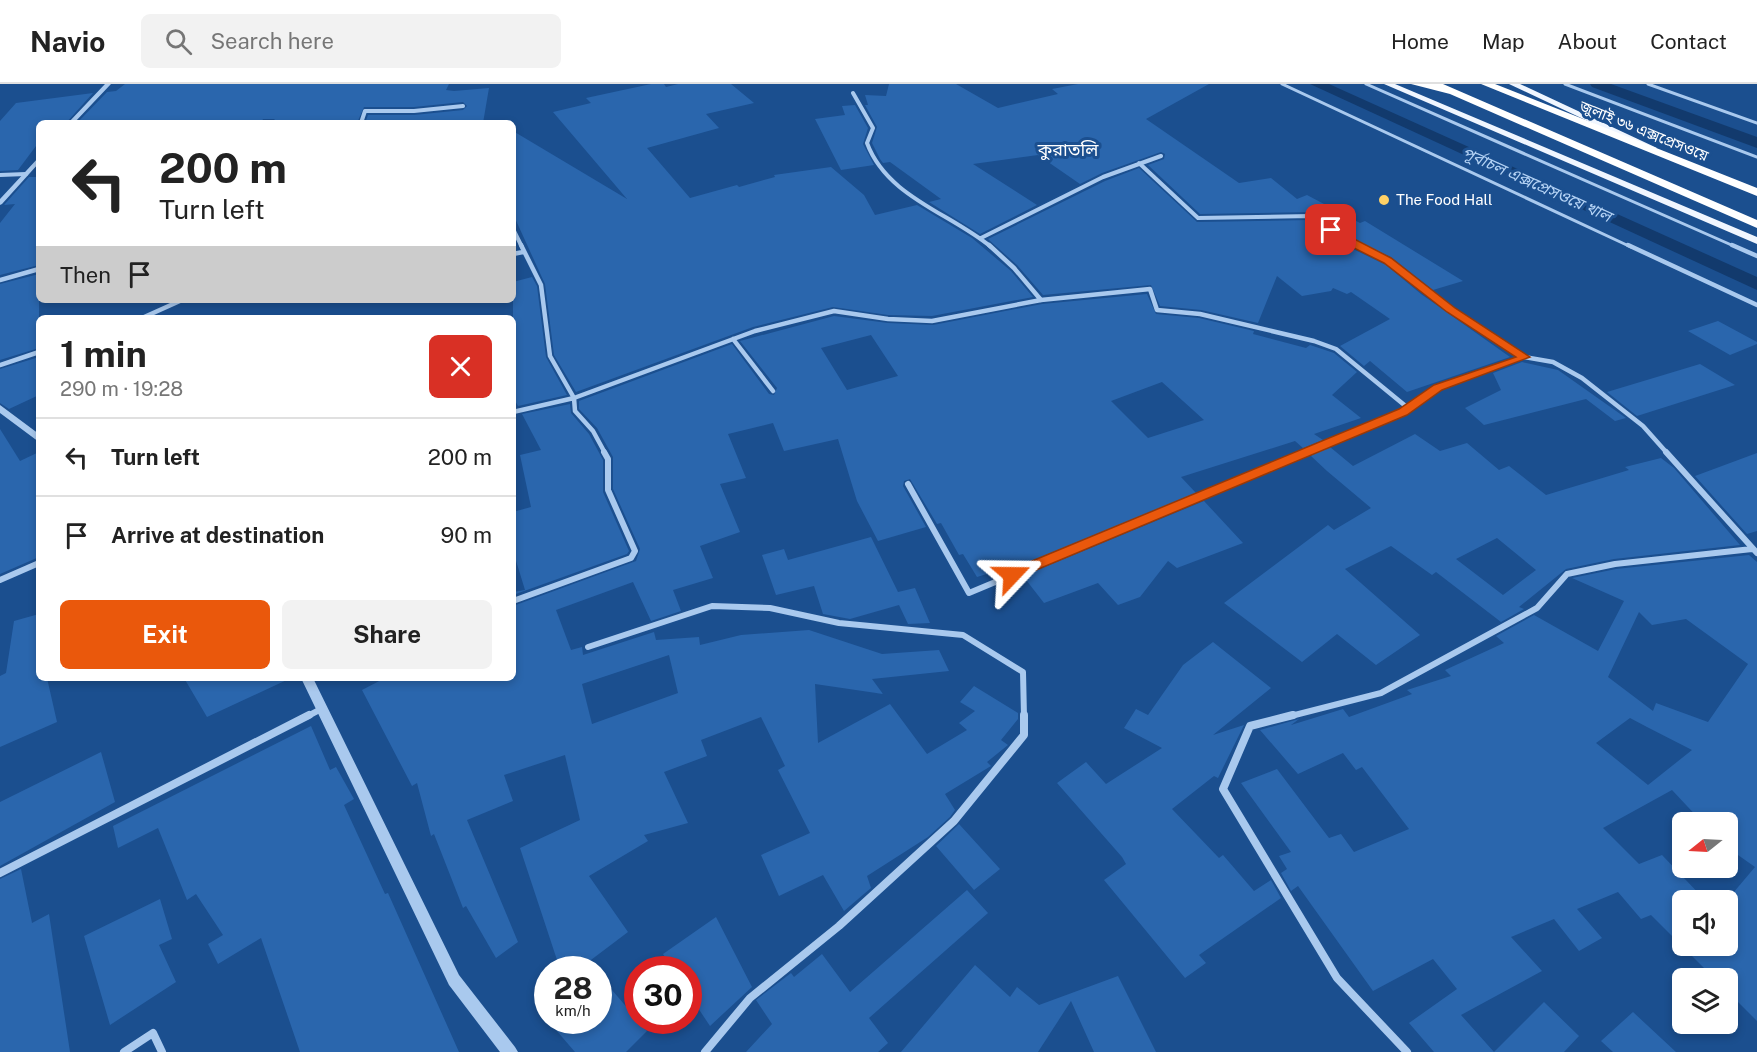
<!DOCTYPE html>
<meta charset="utf-8">
<style>
:root{--surface:#fff;--page:#f2f2f2;--text:#222;--muted:#767676;--line:#e0e0e0;--accent:#ea580c}
body{margin:0;font-family:"Public Sans","Noto Sans Bengali",sans-serif;background:var(--page);color:var(--text);height:100vh;display:flex;flex-direction:column;font-size:22px;white-space:nowrap}
*{box-sizing:border-box;margin:0}
p{font-size:20px;color:var(--muted)}
.icon{flex:none;width:33px;height:33px;fill:none;stroke:currentColor;stroke-width:2;stroke-linecap:round;stroke-linejoin:round}
.map{position:relative;flex:1;overflow:hidden}
.sheet{position:absolute;left:36px;top:231px;width:480px;height:366px;display:flex;flex-direction:column;background:var(--surface);border-radius:9px;box-shadow:0 3px 9px #0003}
.sheet>*{flex:none}
.hud{position:absolute;left:36px;top:36px;width:480px;height:183px;border-radius:9px;box-shadow:0 3px 9px #0003;background:#fff;color:var(--text);overflow:hidden}
.needle{width:39px;rotate:252deg}
.tools{position:absolute;left:1672px;top:728px;display:grid;gap:12px}
.tools a{display:grid;place-items:center;width:66px;height:66px;border-radius:9px;background:var(--surface);box-shadow:0 3px 9px #0003;font-size:30px}
.speed{position:absolute;left:534px;top:872px;display:flex;gap:12px;font-size:30px;font-weight:700;text-align:center}
.speed>*{display:grid;place-content:center;width:78px;height:78px;border-radius:50%;background:var(--surface);box-shadow:0 3px 9px #0003;line-height:1}
.speed small{font-size:15px;font-weight:400}
.speed .limit{border:9px solid #d22;background:#fff;color:#111}
.pin{position:absolute;display:grid;place-items:center;width:51px;height:51px;color:#fff;margin:-26px;border-radius:12px;box-shadow:0 3px 9px #0006}
.me{position:absolute;width:66px;margin:-33px;rotate:67deg;stroke-linejoin:round;filter:drop-shadow(0 0 4px #0008)}
.turn{display:flex;align-items:center;gap:21px;height:126px;padding:0 24px;font-size:27px}
.turn .icon{width:78px;height:78px;stroke-width:2.5}
.turn b{display:block;font-size:42px;line-height:51px}
.then{display:flex;align-items:center;height:57px;padding:0 24px;background:#0003;gap:12px;font-size:22px}
.round{display:grid;place-items:center;flex:none;width:63px;height:63px;border-radius:9px;background:var(--page)}
.head{display:flex;align-items:center;justify-content:space-between;height:102px;padding:0 24px}
h1{font-size:36px;font-weight:700;line-height:45px}
.button{display:flex;gap:12px;margin-top:auto;padding:12px 24px}
.button a{flex:1;height:69px;border-radius:9px;background:var(--accent);color:#fff;font-size:24px;font-weight:700;line-height:69px;text-align:center}
.button a+a{background:var(--page);color:var(--text)}
ul{padding:0;list-style:none}
li{display:flex;align-items:center;gap:18px;height:78px;padding:0 24px;border-top:2px solid var(--line)}
li div{flex:1}
li b{display:block;font-size:22px}
li em{font-style:normal}
header{display:flex;align-items:center;gap:36px;box-sizing:border-box;height:84px;padding:0 30px;background:var(--surface);border-bottom:2px solid var(--line)}
header strong{font-size:28px}
nav{display:flex;gap:33px;margin-inline-start:auto;font-size:21px}
.search{width:420px;height:54px;background:var(--page);display:flex;align-items:center;gap:15px;box-sizing:border-box;padding:0 21px;border-radius:9px;color:var(--muted);font-size:22px}
.map>svg:first-child{display:block}
.lines{fill:none;stroke-linecap:round;stroke-linejoin:round}
.canal{fill:#123a6d;fill-rule:evenodd}
.building{fill:#2a66ad;fill-rule:evenodd}
.pedestrian-far1{stroke:#a9c9ee;stroke-width:3}
.pedestrian{stroke:#a9c9ee;stroke-width:4.5}
.minor-far3{stroke:#a9c9ee;stroke-width:4}
.minor-far2{stroke:#a9c9ee;stroke-width:4.5}
.minor-far1{stroke:#a9c9ee;stroke-width:6}
.minor{stroke:#a9c9ee;stroke-width:8}
.tertiary{fill:#a9c9ee;fill-rule:evenodd}
.primary{fill:#f0f6ff;fill-rule:evenodd}
.motorway{fill:#fff;fill-rule:evenodd}
.route{fill:#ea580c;stroke:#983908;stroke-width:1.5}
.poi-dot{fill:#ffd166;stroke:#1b4f8f;stroke-width:2}
.labels{text-anchor:middle;stroke-width:6;stroke-linejoin:round;paint-order:stroke}
.far-street-label{font-size:15px;fill:#fff;stroke:#1b4f8f}
.far-poi-label{font-size:15px;fill:#fff;stroke:#1b4f8f;text-anchor:start}
.far-water-label{font-size:16px;font-style:italic;fill:#b5d3f5;stroke:#1b4f8f}
.far-quarter-label{font-size:18px;fill:#fff;stroke:#1b4f8f}
</style>
<header>
<strong>Navio</strong>
<div class="search"><svg class="icon" aria-label="search" viewBox="0 0 24 24"><circle cx="10" cy="10" r="6"/><path d="M15 15l6 6"/></svg>Search here</div>
<nav><a>Home</a><a>Map</a><a>About</a><a>Contact</a></nav>
</header>
<div class="map">
<svg width="1757" height="968" viewBox="0 0 1757 968">
<rect width="100%" height="100%" fill="#1b4f8f"/>
<g class="lines">
<path class="canal" d="M1310 0H1329L1757 193V206Z
M1590 0H1611L1757 53V64L1592 3Z"/>
</g>
<path class="building" d="M125 0H449L446 6 454 7 489 4 483 39H365L368 31H414L463 26 467 22 463 18 414 23H364L357 39H278L274 35H263L261 39H77L107 8 116 7Z
M651 0H664L666 3 678 0H731L754 19 706 30 719 44 647 64 690 114 737 101 739 103 775 93 774 91 831 83 864 111 875 131 917 121 972 154 1011 187 1033 213 932 232 888 231 833 223 753 243 576 308 554 271 545 200 513 130V47L627 115 553 28 591 19 586 14Z
M889 0H956L998 24 1058 10 1052 5 1078 0H1209L1146 35 1239 99 1271 94 1297 115 1307 111 1360 139 1365 137 1463 197 1433 206 1391 173 1356 157 1312 128 1200 130 1148 81 1164 75 1165 70 1161 68 1102 89 1080 100 1038 71 973 80 1037 121 980 150 929 118 941 115 890 78 883 79 880 75 872 59 877 43 865 21H868L865 11 886 12Z
M93 9 66 39H39V58L18 86 0 87V37L16 19Z
M855 21 868 44 863 60 874 81 841 86 815 35 845 31 842 22Z
M1139 84 1197 138 1310 136 1353 165 1386 181 1421 210 1510 273 1407 308 1370 277 1364 282 1340 262 1390 235 1351 208 1347 210 1333 204 1331 207 1302 212 1277 192 1258 239 1201 226 1160 222 1151 201 1043 211 1017 181 988 155 1105 97Z
M39 89V181L0 191V139L15 120 4 121 29 93H36Z
M39 190V264L0 276V200Z
M532 193 537 202 546 273 567 311 518 322 513 313V198Z
M1147 210 1156 230 1199 234 1254 247 1253 250 1306 264 1310 261 1334 269 1357 288 1332 311 1361 334 1314 350 1323 356 1303 364 1295 357 1181 393 1196 409 1017 483 1016 481 977 493 963 470 959 471 941 439 937 440 910 395 904 397 903 402 926 443 878 457 857 417 838 355 784 367 773 339 728 350 746 394 720 400 740 448 700 462 713 494 673 506 681 527 651 537 633 498 556 526 571 566 582 563 583 571 654 548 656 556 699 553 700 561 741 551 809 546 882 570 939 566 949 587 872 595 883 610 815 600 818 659 890 620 927 670 967 646 959 639 975 627 960 618 974 602 1018 629V635L1001 656 1008 661 987 678 991 682 945 710 955 726 950 733 928 753 867 792 871 804 844 827 823 791 779 812 761 771 810 749 778 686 785 682 761 633 701 656 707 672 664 688 688 739 644 751 648 757 589 792 628 848 579 885H560L520 764 580 736 565 671 504 691 513 717 467 736 518 858 496 874 466 822 463 824 434 750 431 752 417 699 412 702 362 606 385 594H513V522L636 477 640 465 613 405V373L597 344 579 325V317L732 260 769 310 774 311 777 304 740 257 834 232 888 239 933 241 1042 220ZM871 251 898 292 847 306 821 264ZM1162 298 1204 336 1148 354 1111 317ZM669 571 678 609 592 640 582 600Z
M1718 237 1757 258V260L1730 271 1688 247Z
M39 273V311L9 325 0 319V285Z
M1522 278 1558 286 1626 334 1615 337 1586 315 1484 341 1465 324 1501 306 1493 289Z
M1700 280 1735 301 1637 332 1607 308Z
M570 320 571 329 589 350 603 376V408L629 467 627 470 513 511V508L525 506 513 467V428L531 423 520 371 541 366 522 330Z
M0 345 20 377 39 368V473L0 490Z
M1415 350 1440 367 1467 359 1499 386 1509 382 1546 411 1629 386 1625 383 1661 374 1674 384 1740 461 1614 475 1566 485 1519 523 1524 525 1501 538 1436 488 1432 491 1391 462 1345 485 1420 551 1376 581 1337 550 1302 578 1224 519 1328 441 1334 446 1371 424 1327 387 1311 372 1313 370 1330 363 1353 382ZM1497 454 1536 486 1503 511 1456 475Z
M1757 369V447L1747 450 1695 392Z
M1204 417 1243 459 1177 484 1168 477 1140 513 1118 521 1098 499 1044 519 1023 492Z
M871 453 898 508 915 504 930 539 908 540 899 521 850 535 823 530 814 502 776 511 762 471 784 465 788 476Z
M1749 471 1757 478V937L1728 908V894H1714L1651 831 1641 835 1618 808 1577 825 1602 854 1579 867 1554 835 1511 853 1542 887 1461 931 1494 968 1544 918 1579 952 1564 968H1434L1409 939 1457 905 1433 875 1373 907 1298 802 1291 807 1281 789 1287 785 1279 772 1291 768 1241 699 1277 685 1329 754 1341 750 1354 768 1409 745 1362 683 1356 686 1343 669 1298 690 1260 646 1299 635 1291 641 1343 625 1349 633 1412 610 1407 606 1451 592 1445 586 1504 559 1496 552 1534 531 1598 567 1624 517 1572 494 1616 485ZM1639 528 1652 541 1686 535 1748 580 1708 638 1656 619 1653 627 1608 593ZM1630 634 1647 643 1692 666 1648 701 1596 659ZM1672 706 1702 738H1728V764L1755 783 1728 815V861H1683V816H1705L1662 771 1639 780 1603 744Z
M39 530V594H47L57 638 0 663V592L6 589 14 537Z
M1213 558 1271 604 1213 651 1244 641 1218 694 1214 692 1172 725 1219 774 1223 771 1254 807 1271 796 1281 814 1199 871 1206 879 1185 894 1104 796 1126 780 1122 773 1057 699 1086 678 1106 700 1162 664 1124 644 1136 625 1148 631 1183 581Z
M184 594H291L207 633Z
M311 642 330 686 336 683 354 715 344 721 385 810 388 809 459 968H300L261 854 218 880 208 860 223 851 196 810 187 816 158 744 118 764 113 742Z
M101 668 115 718 0 782V718Z
M959 740 1000 785 974 806 936 762Z
M21 785 32 839 49 830 70 968H0V795Z
M967 806 988 829 869 934 888 959 878 968H746L772 940 756 916 791 889 794 893 822 870 850 908Z
M160 815 172 855 159 861 176 898 110 941 84 852Z
M716 833 752 903 710 942 688 909V885H673L663 870Z
M975 881 1010 913 1017 903 1039 921 1118 892 1156 968H1094L1071 917 1038 968H901Z
M612 906 647 947 626 968H575L556 946 570 936H598V916Z
M1633 928 1676 968H1613L1601 957Z"/>
<g class="lines">
<path class="pedestrian-far1" d="M1282 0 1631 163
M1366 0 1736 163
M1565 0 1757 73
M1648 0 1757 39"/>
<path class="pedestrian" d="M1628 161 1757 221
M1732 161 1757 172"/>
<path class="minor-far3" d="M853 9 873 44 867 59C887 113 950 129 991 163
M265 39H274
M361 39 365 27H414L463 22
M1139 79 1198 134 1311 132 1358 163
M0 91 26 90
M513 145 522 163
M981 154 1103 93 1161 72"/>
<path class="minor-far2" d="M521 161 541 201 550 272 574 314 575 327 593 347 605 369
M989 161 1014 184 1041 216
M1355 161 1388 177 1451 226 1524 273 1553 278 1582 294 1643 342 1667 369
M513 170 523 168
M0 196 39 185
M142 234 182 216
M733 255 773 307
M0 281 39 268
M513 328 574 314 755 247 834 227 888 235 932 237 1041 216 1150 205 1157 226 1200 230 1314 257 1336 265 1408 324
M1304 369 1403 328 1438 304 1524 273"/>
<path class="minor-far1" d="M1666 368 1757 469
M908 400 969 509 1308 368
M0 496 39 479
M513 517 631 474 635 467 608 406V375L604 368
M588 563 712 522 770 524 839 539 963 551 1023 588 1024 633
M306 633 323 624
M1287 633 1381 609 1537 524 1567 490 1615 480 1752 465"/>
<path class="minor" d="M1293 631 1250 642 1223 705 1337 894 1407 968
M0 789 309 631
M124 968 153 949 162 968
M705 968 750 914 839 842 954 737 1024 651V631"/>
<path class="tertiary" d="M105 0H111L74 39H68Z
M39 73V79L2 120 0 121V115Z
M0 321 39 350V358L0 329Z
M301 594H313L459 891 515 963 518 968H500L449 901Z"/>
<path class="primary" d="M1384 0H1395L1757 153V160Z
M1509 0H1520L1657 64 1649 66Z"/>
<path class="motorway" d="M1411 0H1443L1757 136V144L1450 10Z
M1481 0H1495L1757 104V112Z"/>
</g>
<path class="route" d="M1331 143 1391 174 1455 224 1530 273 1442 306 1407 331 1017 494H1008V487L1399 325 1434 301 1516 273 1447 228 1384 179 1348 161 1328 147 1326 146Z"/>
<circle class="poi-dot" cx="1384" cy="116" r="6"/>
<g class="labels">
<g class="far-street-label">
<text transform="translate(1644 47) rotate(22)" y="5">জুলাই ৩৬ এক্সপ্রেসওয়ে</text>
</g>
<g class="far-poi-label">
<text x="1396" y="121">The Food Hall</text>
</g>
<g class="far-water-label">
<text transform="translate(1537 100) rotate(24)" y="6">পূর্বাচল এক্সপ্রেসওয়ে খাল</text>
</g>
<g class="far-quarter-label">
<text x="1068" y="72">কুরাতলি</text>
</g>
</g>
</svg>
<div class="tools">
<a><svg class="needle" viewBox="-14 -14 28 28"><path d="M0-13l5 13h-10z" fill="#e53935"/><path d="M0 13l5-13h-10z" fill="#767676"/></svg></a>
<a><svg class="icon" aria-label="sound" viewBox="0 0 24 24"><path d="M4 9h4l5-4v14l-5-4H4zM17 9q2 3 0 6"/></svg></a>
<a><svg class="icon" aria-label="layers" viewBox="0 0 24 24"><path d="M12 4l9 5-9 5-9-5zM3 14l9 5 9-5"/></svg></a>
</div>
<div class="speed"><div>28<small>km/h</small></div><div class="limit">30</div></div>
<div class="pin" style="left:1331px;top:146px;background:#d93025"><svg class="icon" aria-label="arrive" viewBox="0 0 24 24"><path d="M6 21V4h12l-3 4 3 4H6"/></svg></div>
<svg class="me" style="left:1012px;top:491px" viewBox="-20 -20 40 40"><path d="M0-17L14 15 0 8-14 15z" fill="#ea580c" stroke="#fff" stroke-width="4"/></svg>
<div class="hud">
<div class="turn"><svg class="icon" aria-label="left" viewBox="0 0 24 24"><path d="M17 20v-9H6M10 6l-5 5 5 5"/></svg><div><b>200 m</b>Turn left</div></div>
<div class="then">Then<svg class="icon" aria-label="arrive" viewBox="0 0 24 24"><path d="M6 21V4h12l-3 4 3 4H6"/></svg></div>
</div>
<section class="sheet">
<div class="head"><div><h1>1 min</h1><p>290 m · 19:28</p></div><a class="round" style="background:#d93025;color:#fff"><svg class="icon" aria-label="close" viewBox="0 0 24 24"><path d="M6 6l12 12M18 6L6 18"/></svg></a></div>
<ul>
<li><svg class="icon" aria-label="left" viewBox="0 0 24 24"><path d="M17 20v-9H6M10 6l-5 5 5 5"/></svg><div><b>Turn left</b></div><em>200 m</em></li>
<li><svg class="icon" aria-label="arrive" viewBox="0 0 24 24"><path d="M6 21V4h12l-3 4 3 4H6"/></svg><div><b>Arrive at destination</b></div><em>90 m</em></li>
</ul>
<div class="button"><a>Exit</a><a>Share</a></div>
</section>
</div>
